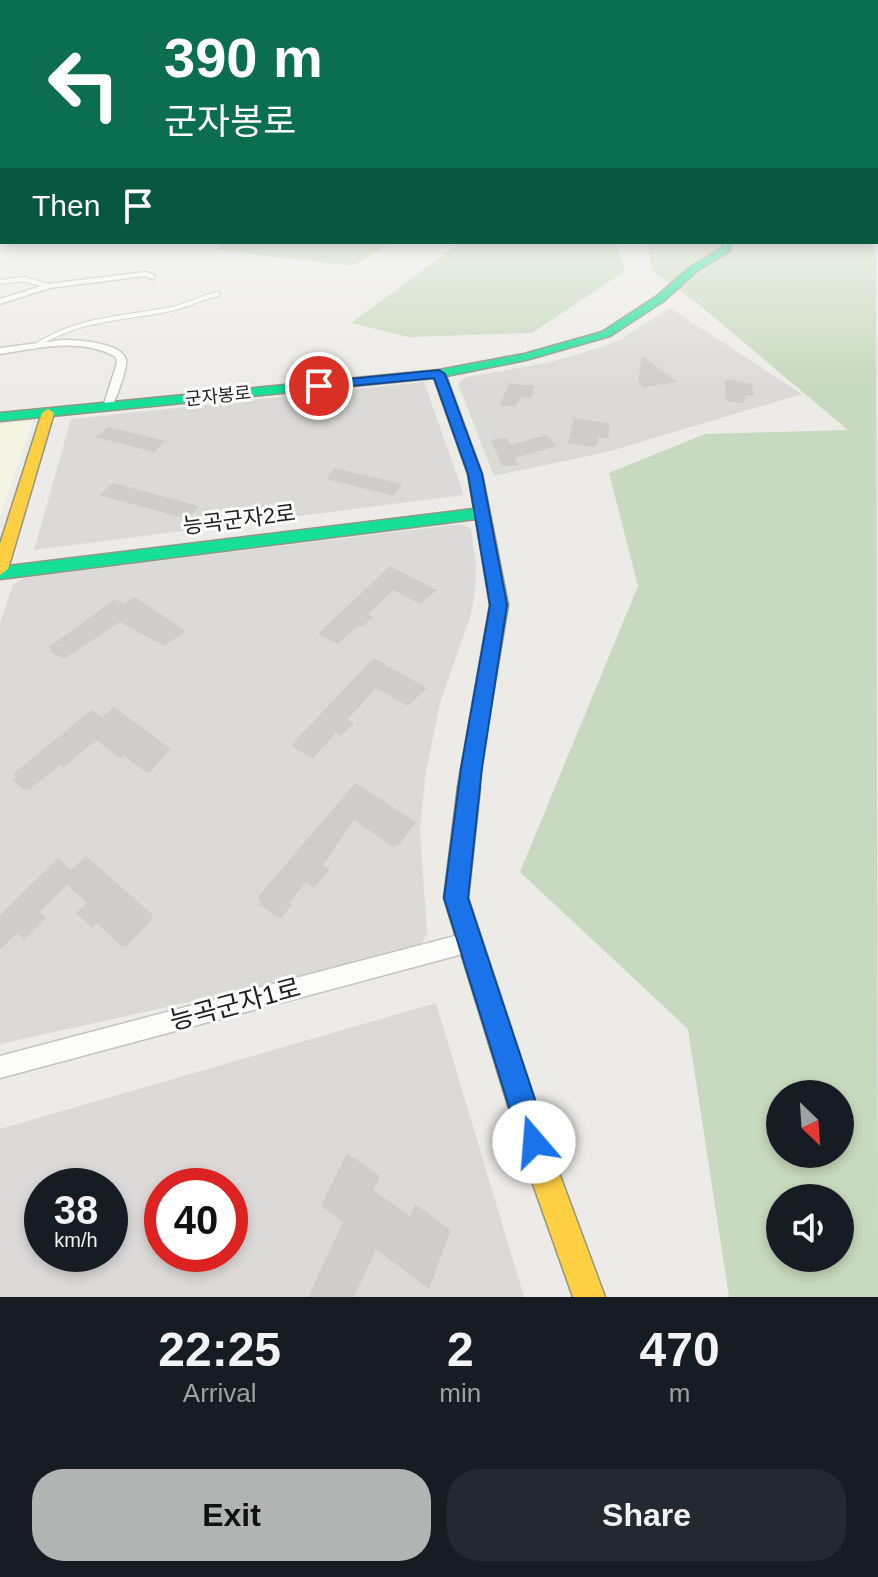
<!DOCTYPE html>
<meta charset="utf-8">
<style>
:root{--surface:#171b24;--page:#242831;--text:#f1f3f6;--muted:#9ea1a6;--accent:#b2b4b4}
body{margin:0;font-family:Helvetica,"Noto Sans KR",sans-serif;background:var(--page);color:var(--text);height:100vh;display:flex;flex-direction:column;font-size:30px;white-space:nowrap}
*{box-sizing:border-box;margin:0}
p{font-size:26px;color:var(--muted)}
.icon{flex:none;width:44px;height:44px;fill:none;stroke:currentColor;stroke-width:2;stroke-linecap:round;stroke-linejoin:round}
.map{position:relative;height:1297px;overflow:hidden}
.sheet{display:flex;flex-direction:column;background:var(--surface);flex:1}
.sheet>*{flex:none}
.banner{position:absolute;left:0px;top:0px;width:878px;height:244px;box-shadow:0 4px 12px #0003;background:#0b6e4f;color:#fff;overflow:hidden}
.needle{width:52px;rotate:155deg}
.buttons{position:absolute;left:766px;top:1080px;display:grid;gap:16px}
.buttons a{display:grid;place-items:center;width:88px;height:88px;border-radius:50%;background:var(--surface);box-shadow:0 4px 12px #0003;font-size:40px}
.speed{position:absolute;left:24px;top:1168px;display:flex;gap:16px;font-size:40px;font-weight:700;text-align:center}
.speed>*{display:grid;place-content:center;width:104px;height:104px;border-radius:50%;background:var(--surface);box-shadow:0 4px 12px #0003;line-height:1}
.speed small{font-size:20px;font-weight:400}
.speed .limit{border:12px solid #d22;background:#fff;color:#111}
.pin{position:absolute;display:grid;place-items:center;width:68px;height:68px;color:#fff;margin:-34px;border:4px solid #fff;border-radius:50%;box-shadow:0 2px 8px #0007}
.me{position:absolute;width:88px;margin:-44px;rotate:342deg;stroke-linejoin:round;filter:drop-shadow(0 0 6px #0008)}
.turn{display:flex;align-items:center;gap:28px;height:168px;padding:0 32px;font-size:36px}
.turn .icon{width:104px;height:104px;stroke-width:2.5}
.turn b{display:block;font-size:56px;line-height:68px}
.then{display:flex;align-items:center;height:76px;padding:0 32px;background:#0003;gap:16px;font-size:30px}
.eta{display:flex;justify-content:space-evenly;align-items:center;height:136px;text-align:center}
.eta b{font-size:48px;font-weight:700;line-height:56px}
.button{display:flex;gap:16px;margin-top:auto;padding:16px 32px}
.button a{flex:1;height:92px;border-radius:32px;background:var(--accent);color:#111;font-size:32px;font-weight:700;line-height:92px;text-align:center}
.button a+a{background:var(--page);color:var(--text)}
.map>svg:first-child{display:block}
.residential{fill:#dbdad8;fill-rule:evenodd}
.education{fill:#f4f5e3}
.forest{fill:#c7d9be;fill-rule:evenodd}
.building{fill:#cfcdca}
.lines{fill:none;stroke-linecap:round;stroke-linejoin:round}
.lane-casing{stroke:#c3c3c1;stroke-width:6}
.street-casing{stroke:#c3c3c1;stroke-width:3}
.fast-casing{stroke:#929581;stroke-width:3}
.slow-casing{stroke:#929581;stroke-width:3}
.lane{stroke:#fcfcfb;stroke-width:4}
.street{fill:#fcfcfb;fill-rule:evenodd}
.fast{fill:#16e098;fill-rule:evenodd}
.slow{fill:#ffcf43;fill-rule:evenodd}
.route{fill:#1a73e8;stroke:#114b97;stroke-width:2}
.labels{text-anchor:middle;stroke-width:6;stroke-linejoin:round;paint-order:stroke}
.far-street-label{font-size:18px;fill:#1e1e1e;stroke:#fff}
.street-label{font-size:22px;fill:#1e1e1e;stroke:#fff}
.near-street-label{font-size:26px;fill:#1e1e1e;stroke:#fff}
</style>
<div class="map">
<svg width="878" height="1297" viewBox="0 0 878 1297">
<rect width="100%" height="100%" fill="#ecebe7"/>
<path class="residential" d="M670 308 802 394 607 452 494 476 458 384 466 377 547 363 599 348 621 339Z
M424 382 464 495 34 550 71 419Z
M461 524 471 529 476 565 475 591 471 614 440 703 426 772 420 828 427 934 416 952 0 1044V623L13 585 25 577Z
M436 1003 524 1297H0V1129ZM42 1186H110V1254H42ZM162 1186H230V1254H162Z"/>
<path class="education" d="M33 421 0 516V424Z"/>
<path class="forest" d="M876 205 878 1297H729L688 1029 520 872 638 586 609 473 705 434 848 430 697 303 652 271 647 242H876ZM780 1094H840V1154H780ZM780 1198H840V1258H780Z
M221 242H393L352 266 217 250Z
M461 242H616L625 271 532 333 409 337 351 323Z"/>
<path class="building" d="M642 356 677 382 644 387 638 381Z
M725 379 752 384 754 396 745 395V402L742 403 726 401Z
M509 383 535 386 531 398 522 397 515 407 500 405Z
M574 418 610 424 608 439 598 437 597 445 593 447 568 443Z
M108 427 165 441 154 452 95 437Z
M546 435 557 446 515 458 518 465 502 466 491 440 507 438 510 445Z
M335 468 402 484 394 496 326 479Z
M113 483 199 506 187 519 99 495Z
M390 566 437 590 420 604 393 590 368 614 373 617 362 627 358 625 338 644 321 636 319 633Z
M135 597 186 631 164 646 120 622 64 659 49 651 52 649 49 647 115 599 124 604Z
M374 658 427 688 408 706 376 688 348 719 354 723 341 736 336 733 313 758 294 748 292 744Z
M114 707 171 749 150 772H146L124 756 121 759 96 740 63 768 60 765 29 790H25L12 780 16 777 13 774 91 710 102 717Z
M355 783 416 822 398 846 393 847 354 820 323 865 330 869 314 888 306 882 289 903 292 905 281 918 276 917 259 904 261 902 257 898Z
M86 856 152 914 153 918 127 946 122 947 97 923 92 928 76 913 87 903 67 885 39 912 46 918 24 940 17 933 0 950V915L58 858 71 870Z
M347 1153 380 1176 373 1190 410 1216 415 1204 451 1230 429 1289 376 1249 354 1297H308L343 1222 321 1206Z"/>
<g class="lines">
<defs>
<path id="lane" d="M0 282 24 279 48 286
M34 347C76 318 123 319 171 309 187 306 201 297 218 294"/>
<path id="street" d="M146 272 154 275V279L145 276 49 288 0 304V299L48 284Z
M62 340C76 340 122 342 126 360 127 370 116 399 111 409L103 407 117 363 116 357C80 337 39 348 0 354V348Z
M470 932 477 935 480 942 477 949 470 952 0 1078V1056Z"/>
<path id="fast" d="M723 242H731L730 251 698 270 665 300 610 336 526 360 446 376 482 474 508 605 476 794 469 797 462 794 458 787 490 605 476 519 0 579V567L474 509 468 474 434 378 0 421V413L439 370 524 354 602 332 657 296 692 266 722 248Z"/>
<path id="slow" d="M48 409 54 413 8 569 0 575V544L42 413Z
M469 777 476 780 480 787 468 898 558 1170 605 1297H573L528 1170 444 898 458 787 462 780Z"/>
</defs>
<use href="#lane" class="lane-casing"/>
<use href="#street" class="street-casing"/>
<use href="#fast" class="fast-casing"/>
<use href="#slow" class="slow-casing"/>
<use href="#lane" class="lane"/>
<use href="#street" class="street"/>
<use href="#fast" class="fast"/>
<use href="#slow" class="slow"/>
</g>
<linearGradient id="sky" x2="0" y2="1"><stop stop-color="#96c1e4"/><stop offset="0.53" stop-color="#f6f6f4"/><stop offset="1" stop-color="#f6f6f4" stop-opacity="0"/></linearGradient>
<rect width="878" height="387" fill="url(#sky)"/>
<path class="route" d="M439 370 445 374 482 474 507 605 482 768 468 898 549 1142 545 1152 534 1156 524 1152 520 1142 444 898 461 768 490 605 468 474 434 378 319 389 312 386 319 382Z"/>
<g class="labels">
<g class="far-street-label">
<text transform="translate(218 396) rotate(-6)" y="6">군자봉로</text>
</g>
<g class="street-label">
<text transform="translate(239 519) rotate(-7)" y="8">능곡군자2로</text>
</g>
<g class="near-street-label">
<text transform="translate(235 1004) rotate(-15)" y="9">능곡군자1로</text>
</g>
</g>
</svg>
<div class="buttons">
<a><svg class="needle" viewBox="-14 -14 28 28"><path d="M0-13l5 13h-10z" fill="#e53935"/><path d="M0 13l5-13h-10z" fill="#9ea1a6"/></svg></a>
<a><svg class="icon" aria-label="sound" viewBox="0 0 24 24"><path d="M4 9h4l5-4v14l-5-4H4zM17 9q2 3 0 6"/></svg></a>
</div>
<div class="speed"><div>38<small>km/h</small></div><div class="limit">40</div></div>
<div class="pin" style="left:319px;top:386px;background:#d93025"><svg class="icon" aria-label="arrive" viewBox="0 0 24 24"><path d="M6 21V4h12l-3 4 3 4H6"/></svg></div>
<svg class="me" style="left:534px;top:1142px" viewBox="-20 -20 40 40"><circle r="19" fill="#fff"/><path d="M0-13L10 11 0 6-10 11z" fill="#1a73e8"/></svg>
<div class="banner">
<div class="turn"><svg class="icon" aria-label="left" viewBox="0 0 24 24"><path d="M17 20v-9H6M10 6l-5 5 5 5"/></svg><div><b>390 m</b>군자봉로</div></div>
<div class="then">Then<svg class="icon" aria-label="arrive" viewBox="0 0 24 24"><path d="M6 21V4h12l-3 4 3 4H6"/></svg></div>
</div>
</div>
<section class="sheet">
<div class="eta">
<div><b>22:25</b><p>Arrival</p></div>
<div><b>2</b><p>min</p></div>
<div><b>470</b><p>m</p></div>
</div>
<div class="button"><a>Exit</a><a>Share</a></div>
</section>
